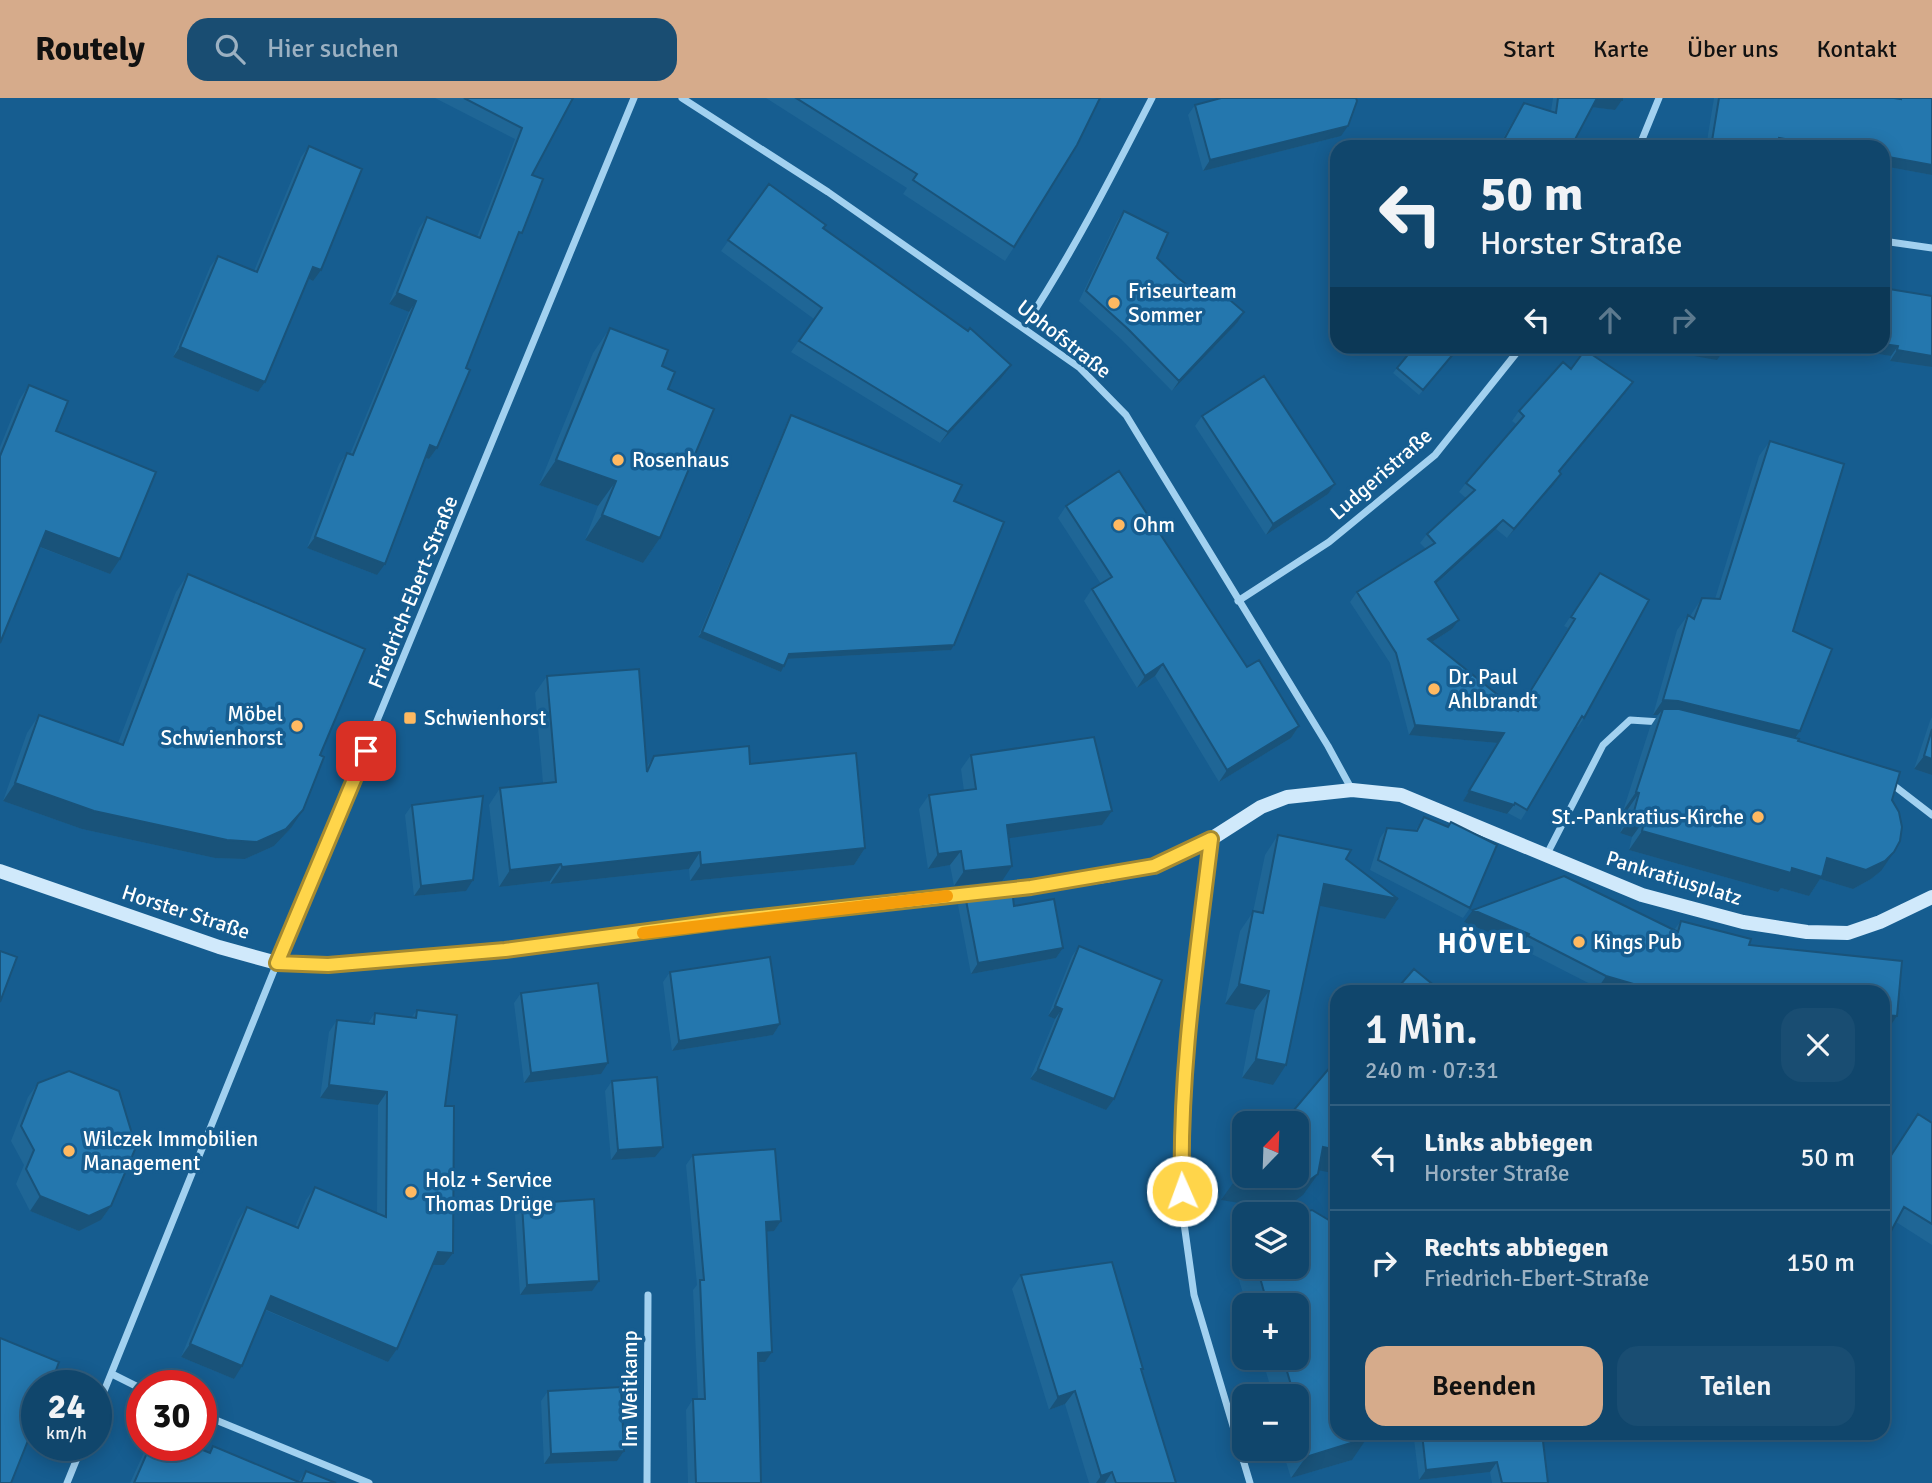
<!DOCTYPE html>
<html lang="de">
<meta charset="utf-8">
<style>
:root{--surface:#10466c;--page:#194d72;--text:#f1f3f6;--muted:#9cb1c2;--line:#305e7f;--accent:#d6ab8b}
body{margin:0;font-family:Signika,sans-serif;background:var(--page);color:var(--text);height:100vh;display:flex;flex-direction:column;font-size:26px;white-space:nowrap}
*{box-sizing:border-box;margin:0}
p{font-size:23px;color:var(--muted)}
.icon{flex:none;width:38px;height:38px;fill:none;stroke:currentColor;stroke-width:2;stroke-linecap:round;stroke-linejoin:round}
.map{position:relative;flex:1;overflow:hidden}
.drawer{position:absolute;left:1330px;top:887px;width:560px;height:455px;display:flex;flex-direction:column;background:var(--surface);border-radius:21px;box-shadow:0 4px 18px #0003,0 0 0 2px var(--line)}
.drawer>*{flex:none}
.guide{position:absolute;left:1330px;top:42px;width:560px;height:214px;border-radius:21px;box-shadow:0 4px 18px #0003,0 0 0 2px var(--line);background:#10466c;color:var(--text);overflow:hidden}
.needle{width:46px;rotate:23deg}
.buttons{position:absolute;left:1232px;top:1013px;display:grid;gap:14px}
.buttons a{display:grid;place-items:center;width:77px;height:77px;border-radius:14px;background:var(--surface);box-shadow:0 4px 18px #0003,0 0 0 2px var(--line);font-size:35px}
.speed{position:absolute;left:21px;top:1272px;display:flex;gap:14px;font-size:35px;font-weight:700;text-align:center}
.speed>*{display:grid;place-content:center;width:91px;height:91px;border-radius:50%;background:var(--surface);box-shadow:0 4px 18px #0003,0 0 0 2px var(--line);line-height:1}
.speed small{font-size:18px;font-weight:400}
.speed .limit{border:10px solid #d22;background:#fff;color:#111}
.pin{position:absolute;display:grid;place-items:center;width:60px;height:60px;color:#fff;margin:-30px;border-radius:14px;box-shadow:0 4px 10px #0006}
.me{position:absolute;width:77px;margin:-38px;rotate:358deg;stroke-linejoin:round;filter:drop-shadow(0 0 5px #0008)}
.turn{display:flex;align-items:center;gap:24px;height:147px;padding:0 35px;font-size:32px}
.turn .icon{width:91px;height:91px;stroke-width:2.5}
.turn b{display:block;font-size:49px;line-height:60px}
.lanes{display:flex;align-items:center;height:66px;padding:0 35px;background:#0003;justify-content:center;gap:35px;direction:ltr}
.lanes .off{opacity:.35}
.round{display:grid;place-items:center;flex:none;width:74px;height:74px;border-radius:21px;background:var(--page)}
.headline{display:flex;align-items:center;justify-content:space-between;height:119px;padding:0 35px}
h1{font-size:42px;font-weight:600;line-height:52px}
.primary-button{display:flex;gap:14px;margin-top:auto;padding:14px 35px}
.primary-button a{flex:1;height:80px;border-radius:21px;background:var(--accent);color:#111;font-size:28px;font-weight:600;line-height:80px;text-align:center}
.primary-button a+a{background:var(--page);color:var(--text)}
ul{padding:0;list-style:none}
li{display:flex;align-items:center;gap:21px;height:105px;padding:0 35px;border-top:2px solid var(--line)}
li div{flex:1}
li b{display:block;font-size:26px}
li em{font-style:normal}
header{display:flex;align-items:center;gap:42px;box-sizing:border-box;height:98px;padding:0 35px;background:var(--accent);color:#111}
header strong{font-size:33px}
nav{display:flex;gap:38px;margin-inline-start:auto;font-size:24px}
.search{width:490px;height:63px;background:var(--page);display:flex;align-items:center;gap:18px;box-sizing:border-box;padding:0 24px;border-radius:21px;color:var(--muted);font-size:26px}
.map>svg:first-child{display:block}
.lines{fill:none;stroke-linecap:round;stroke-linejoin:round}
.street{stroke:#a2d1f0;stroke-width:7}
.secondary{stroke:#d0e9fb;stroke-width:14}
.wall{fill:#1f6696}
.shaded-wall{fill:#19537a}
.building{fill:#2477ae;stroke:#19537a;stroke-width:2}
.route-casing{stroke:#a68a30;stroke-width:18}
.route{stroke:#ffd54a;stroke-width:12}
.slow{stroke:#f59e0b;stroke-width:12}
.poi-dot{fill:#ffb961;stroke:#165d90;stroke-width:2.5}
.labels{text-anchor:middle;stroke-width:7;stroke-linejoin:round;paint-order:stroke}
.poi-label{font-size:21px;fill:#fff;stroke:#165d90;text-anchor:start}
.street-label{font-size:21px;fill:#fff;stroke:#165d90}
.district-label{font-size:28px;font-weight:bold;letter-spacing:2px;fill:#fff;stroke:#165d90}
</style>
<header>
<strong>Routely</strong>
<div class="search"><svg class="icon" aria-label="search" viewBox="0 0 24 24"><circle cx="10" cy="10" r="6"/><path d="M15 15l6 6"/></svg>Hier suchen</div>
<nav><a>Start</a><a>Karte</a><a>Über uns</a><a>Kontakt</a></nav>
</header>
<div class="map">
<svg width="1932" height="1385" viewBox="0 0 1932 1385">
<rect width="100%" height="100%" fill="#165d90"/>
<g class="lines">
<path class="street" d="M682 0 828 94 1080 270 1126 317 1328 648 1352 692
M1639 49 1659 0
M1883 143 1932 150
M1024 229C1072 156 1112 78 1152 0
M1238 503 1329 444 1435 357 1522 248
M1888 683 1932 717
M1211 742 1185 970 1181 1042 1183 1118 1194 1197 1250 1385
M1546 758 1603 647 1630 622 1661 624
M112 1276 142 1291
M96 1313 277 865 634 0
M201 1316 369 1385
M67 1385 82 1348
M647 1385 648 1197"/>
<path class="secondary" d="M0 773 219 849 277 865 328 867 505 852 724 823 1031 789 1110 777 1154 768 1211 741 1261 709 1287 699 1352 692 1401 697 1642 797 1743 824 1807 834 1848 835 1880 824 1932 799"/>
</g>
<path class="wall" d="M435 0H573L532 77 515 146 466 270 437 350 429 361 425 359 377 477 307 450 339 366 347 355 350 356 409 214 389 206 419 130 427 119 477 139 515 41Z
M766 0H1100L1014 149 1005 163 903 96 907 90Z
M1553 0H1622L1615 12 1592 9 1571 49H1498L1518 14 1524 5 1551 13Z
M1714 0H1932V77L1883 68V49H1706Z
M1195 7 1341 38 1203 73 1188 17Z
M309 48 313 183 308 180 265 284 258 294 173 259 210 169 218 158 254 173 301 59Z
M769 86 823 130 968 233 1011 267 1003 278 940 345 791 254 814 221 721 153Z
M1124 113 1157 160 1178 180 1237 225 1172 293 1121 241 1079 203 1117 123Z
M1883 190 1932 269 1890 263 1891 258 1829 248H1883Z
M610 230 662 268 668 291 660 440 643 465 585 442 598 408 539 387 593 255Z
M1461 248 1419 297 1393 275 1397 270Z
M1571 271 1633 284 1626 294 1559 374 1561 376 1555 385 1507 440 1496 431 1436 486 1459 522 1452 531 1432 544 1517 613 1568 530 1564 528 1600 475 1584 620 1578 629 1576 628 1527 712 1521 722 1508 715 1507 716 1463 703 1498 645 1409 637 1390 565 1350 504 1357 494 1426 451 1420 445 1427 436 1466 400 1459 394 1466 385 1516 326 1512 323 1519 313Z
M29 287 56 333 110 476 39 449 0 545V349L19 302Z
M791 317 954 403 951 552 787 561 781 574 698 539 788 322Z
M1202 318 1335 386 1328 396 1266 437 1195 328Z
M1770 343 1793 533 1800 633 1796 640 1798 643 1892 702 1881 773 1871 781 1853 791 1820 781 1809 798 1781 790 1778 794 1629 752 1632 739 1620 735 1626 714 1623 713 1650 629 1658 617H1653L1677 532 1688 517 1690 519 1692 515 1702 500 1715 501 1759 358Z
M1066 408 1247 569 1299 628 1291 640 1219 684 1155 578 1137 590 1084 503 1092 491 1101 486 1058 420Z
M188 476 320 657 291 730 274 748 245 761 215 760 82 731 3 703 27 635 39 617 118 645 176 494Z
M547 578 647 668 654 658 750 666 865 750 854 767 690 783 689 771 550 786V783L499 789 489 707 500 690 543 685 535 595Z
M1932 619V677L1914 671 1930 623Z
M971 657 1112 713 1102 727 1008 740 1002 783 954 788 950 767 928 771 919 711 929 697 964 693 961 671Z
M412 707 466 793 414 798 405 717Z
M1424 719 1470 810 1463 820 1370 772 1380 740 1387 730 1415 733Z
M1278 737 1346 761 1398 801 1385 821 1320 807 1273 987 1242 980 1255 912 1225 906 1240 833 1253 814 1265 757Z
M965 797 1014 808 1063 850 1056 860 971 876 958 807Z
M1681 823 1749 847 1897 918 1889 930 1598 890 1520 850 1521 848 1464 824 1674 832Z
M1079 848 1106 1012 1030 981 1055 921 1048 918 1072 858Z
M670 874 780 926 773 937 672 953 663 884Z
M521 895 601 976 524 985 514 905Z
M417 912 445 1008 444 1167H433L397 1251 388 1264 265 1212 234 1281 181 1259 238 1122 247 1109 295 1129 306 1102 315 1089 377 1115 378 1007 320 1000 329 934 337 922 368 925 375 915 411 920Z
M612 983 655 1059 611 1062 605 993Z
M38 985 111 1108 101 1122 79 1133 30 1113 16 1086 24 1067 11 1043 28 999Z
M1918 1016 1932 1025V1147L1896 1124 1889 1059Z
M693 1057 781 1123 774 1133H767L765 1264 758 1265 761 1385H688L686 1312 693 1301H698L693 1192 697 1187 686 1067Z
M522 1106 592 1193 520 1197 515 1116Z
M1244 1133V1169H1297L1337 1335 1352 1362 1291 1380 1282 1351H1297V1298H1273L1262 1260H1297V1208H1247L1230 1153Z
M1021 1177 1142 1273 1176 1385H1089L1065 1306 1049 1312 1012 1191Z
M548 1293 624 1353 617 1363 544 1366 541 1303Z
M1418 1335H1542L1548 1385H1492L1490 1374 1419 1382 1414 1341Z
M147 1348H193L209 1354 213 1348 298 1384 306 1373 336 1385H130Z"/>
<path class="shaded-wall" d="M1597 0H1604L1622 2 1615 12 1591 9Z
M1348 28 1341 38 1203 73 1210 62Z
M1779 40 1829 49H1773Z
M1883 58 1932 67V77L1883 68Z
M313 169 321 172 313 183 306 179Z
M397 195 416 203 409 214 389 206Z
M1244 214 1237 225 1172 293 1179 283Z
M1883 246 1898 248 1891 258 1829 248H1883Z
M1637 248H1705L1724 252 1717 262Z
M180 249 265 284 258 294 173 259Z
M1897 252 1932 258V269L1890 263Z
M1011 267 1003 278 940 345 948 334Z
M1633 284 1626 294 1552 383 1559 373Z
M430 347 437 350 429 361 422 358Z
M556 362 616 383 598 408 539 387Z
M1561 376 1555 385 1507 440 1514 431Z
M1335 386 1328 396 1266 437 1273 426Z
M602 417 660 440 643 465 585 442Z
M1503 422 1496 431 1428 493 1435 484Z
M46 433 120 461 110 476 35 447Z
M315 439 385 466 377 477 307 450Z
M1459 522 1452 531 1421 551 1428 541Z
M702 534 784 568 781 574 698 539Z
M954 547 951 552 785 561 789 556Z
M1163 566 1155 578 1137 590 1145 578Z
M1663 602 1678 603 1800 633 1790 648 1663 611 1658 617H1653Z
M1415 627 1504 635 1498 645 1409 637Z
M1299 628 1291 640 1219 684 1227 672Z
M1924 658 1932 661V677L1914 671Z
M15 685 303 712 291 730 274 748 245 761 215 760 82 731 3 703Z
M1469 693 1514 707 1507 716 1463 703Z
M1636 694 1639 695 1626 714 1623 713Z
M1112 713 1102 727 996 742 1007 727Z
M1633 717 1645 721 1632 739 1620 735Z
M1642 733 1792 770 1827 760 1894 754 1881 773 1871 781 1853 791 1820 781 1809 798 1781 790 1778 794 1629 752Z
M865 750 854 767 690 783 701 767Z
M961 753 950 767 928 771 938 756Z
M700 754 689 771 550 786 562 769Z
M561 766 550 783 499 789 510 772Z
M1012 768 1002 783 954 788 964 773Z
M473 782 466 793 414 798 421 788Z
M1324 786 1398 801 1385 821 1311 806Z
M1473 812 1529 836 1521 848 1464 824Z
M1063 850 1056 860 971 876 978 865Z
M1606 878 1661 894H1611L1598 890Z
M1239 886 1269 893 1255 912 1225 906Z
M1055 908 1062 911 1055 921 1048 918Z
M1883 917 1897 918 1889 930H1883Z
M780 926 773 937 672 953 679 943Z
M1256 961 1286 967 1273 987 1242 980Z
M608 965 601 976 524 985 531 975Z
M1038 971 1114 1001 1106 1012 1030 981Z
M329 987 387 994 378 1007 320 1000Z
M663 1049 655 1059 611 1062 618 1052Z
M1323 1049 1337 1052V1076L1308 1070Z
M1318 1076 1303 1097 1282 1112 1221 1102 1236 1081Z
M40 1098 111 1108 101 1122 79 1133 30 1113Z
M781 1123 774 1133 759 1134 766 1124Z
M438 1154 453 1155 444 1167H430Z
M599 1183 592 1193 520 1197 527 1187Z
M271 1198 397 1251 388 1264 262 1210Z
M190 1246 242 1268 234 1281 181 1259Z
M772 1254 765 1264 751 1265 758 1255Z
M1075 1293 1065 1306 1049 1312 1058 1299Z
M1367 1340 1352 1362 1291 1380 1306 1359Z
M624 1353 617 1363 544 1366 551 1356Z
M1497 1364 1490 1374 1419 1382 1426 1372Z
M1112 1374 1105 1385H1096L1101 1378Z"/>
<path class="building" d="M464 0H573L532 77 543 81 522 135 519 134 466 270 470 272 437 350 430 347 385 466 315 439 347 355 353 357 416 203 397 195 427 119 480 140 522 30Z
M796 0H1100L1077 47 1014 149 913 82 917 76Z
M1221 0H1356L1357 3 1348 28 1210 62 1195 7Z
M1558 0H1597L1571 49H1500L1524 5 1556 15Z
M1604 0H1622V2Z
M1719 0H1894L1901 1V0H1932V67L1883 58V49H1829L1779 40 1777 49H1711Z
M309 48 362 71 321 172 313 169 265 284 180 249 218 158 257 174Z
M769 86 826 127 823 130 968 233 970 230 1011 267 948 334 799 243 822 210 728 142Z
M1124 113 1168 135 1157 160 1178 180 1206 201 1217 191 1244 214 1179 283 1128 231 1086 193Z
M1883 190 1932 198V258L1897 252 1898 248 1883 246Z
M610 230 668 252 662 268 675 274 668 291 714 311 660 440 602 417 616 383 556 362Z
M1415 248H1460L1423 292 1397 270Z
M1705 248H1725L1724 252Z
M1585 252 1633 284 1559 373 1561 376 1514 431 1503 422 1435 484 1459 522 1428 541 1518 613 1575 521 1571 519 1600 475 1649 502 1584 620 1582 618 1527 712 1515 705 1514 707 1469 693 1504 635 1415 627 1396 555 1357 494 1435 445 1427 436 1475 392 1466 385 1524 318 1519 313 1563 264 1571 271Z
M1264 278 1335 386 1273 426 1202 318Z
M29 287 68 303 56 333 156 374 120 461 46 433 0 545V358Z
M791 317 962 387 954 403 1004 424 954 547 789 556 784 568 702 534Z
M1770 343 1844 366 1793 533 1832 551 1800 633 1678 603 1663 602 1688 517 1694 521 1702 500 1720 501Z
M1119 373 1247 569 1259 562 1299 628 1227 672 1163 566 1145 578 1092 491 1112 479 1066 408Z
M188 476 365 551 320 657 324 659 303 712 286 731 257 744 227 742 94 713 15 685 39 617 123 647Z
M639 571 647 674 654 658 749 648 750 666 856 655 865 750 701 767 700 754 562 769 561 766 510 772 500 690 556 684 547 578Z
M1663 611H1679L1799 641 1798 643 1900 674 1892 702 1899 714 1902 729 1900 743 1894 754 1885 763 1866 772 1827 760 1822 779 1792 770 1791 775 1642 733 1645 721 1633 717 1639 695 1636 694Z
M1932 631V661L1924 658Z
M1094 639 1112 713 1007 727 1012 768 964 773 961 753 938 756 929 697 976 691 971 657Z
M483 698 473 782 421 788 412 707Z
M1424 719 1448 729 1451 724 1497 747 1470 810 1378 762 1387 730 1417 733Z
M1278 737 1351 752 1346 761 1398 801 1324 786 1286 967 1256 961 1269 893 1239 886 1253 813 1263 815Z
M1564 778 1678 834 1681 823 1751 841 1749 847 1902 863 1897 918 1883 917V894H1661L1606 878 1528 838 1529 836 1473 812Z
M1012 791 1014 808 1054 801 1063 850 978 865 965 797Z
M1079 848 1162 882 1114 1001 1038 971 1062 911 1055 908Z
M0 853 17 859 0 904Z
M770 859 780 926 679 943 670 874Z
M1414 871 1442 894H1394Z
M598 885 608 965 531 975 521 895Z
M417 912 457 917 445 1008H454L453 1155 438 1154 397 1251 271 1198 242 1268 190 1246 247 1109 298 1130 315 1089 386 1119 387 994 329 987 337 922 374 926 375 915 416 920Z
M1337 961V1052L1323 1049 1318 1076 1297 1091 1236 1081 1244 1070V1078H1297V1026H1282Z
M69 973 119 993 136 1049 111 1108 89 1118 40 1098 26 1071 34 1052 21 1028 38 985Z
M657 979 663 1049 618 1052 612 983Z
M1918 1016 1932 1025V1126L1904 1109 1883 1148V1056L1890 1059Z
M775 1051 781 1123 766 1124 772 1254 758 1255 761 1385H696L693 1301H705L700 1182H704L693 1057Z
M594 1101 599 1183 527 1187 522 1106Z
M1312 1112 1337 1127V1234L1335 1235 1337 1242V1335H1366L1367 1340 1306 1359 1297 1327V1298H1288L1294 1297 1283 1260H1297V1208H1268L1257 1169H1297V1116Z
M1112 1164 1143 1271H1141L1176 1385H1116L1112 1374 1101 1378 1075 1293 1058 1299 1021 1177Z
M0 1240 59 1264 50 1288H37V1320L11 1385H0Z
M621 1289 624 1353 551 1356 548 1293Z
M1422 1335H1542L1548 1385H1502L1497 1364 1426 1372Z
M150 1348H193L210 1355 213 1348 301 1385 306 1373 336 1385H134Z"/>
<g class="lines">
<defs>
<path id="route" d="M366 653 277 865 328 867 505 852 724 823 1031 789 1154 768 1211 741C1197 857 1179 975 1182 1093"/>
</defs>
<use href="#route" class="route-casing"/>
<use href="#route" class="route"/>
<path class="slow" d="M643 835 947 798"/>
</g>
<g class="poi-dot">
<circle cx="1114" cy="205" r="7"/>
<circle cx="618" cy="362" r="7"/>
<circle cx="1119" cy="427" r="7"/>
<circle cx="1434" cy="591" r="7"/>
<rect x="403" y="613" width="14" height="14" rx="3.5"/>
<circle cx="297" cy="628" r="7"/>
<circle cx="1758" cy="719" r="7"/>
<circle cx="1579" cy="844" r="7"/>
<circle cx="69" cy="1053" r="7"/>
<circle cx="411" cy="1094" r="7"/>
</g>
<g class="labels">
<g class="poi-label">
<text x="1128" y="200">Friseurteam<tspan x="1128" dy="24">Sommer</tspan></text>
<text x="632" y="369">Rosenhaus</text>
<text x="1133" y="434">Ohm</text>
<text x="1448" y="586">Dr. Paul<tspan x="1448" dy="24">Ahlbrandt</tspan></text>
<text x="283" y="623" text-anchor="end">Möbel<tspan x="283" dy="24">Schwienhorst</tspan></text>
<text x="424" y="627">Schwienhorst</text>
<text x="1744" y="726" text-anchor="end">St.-Pankratius-Kirche</text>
<text x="1593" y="851">Kings Pub</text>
<text x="83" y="1048">Wilczek Immobilien<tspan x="83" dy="24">Management</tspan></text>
<text x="425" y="1089">Holz + Service<tspan x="425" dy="24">Thomas Drüge</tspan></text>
</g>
<g class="street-label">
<text transform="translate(1064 241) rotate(38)" y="7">Uphofstraße</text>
<text transform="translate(1381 376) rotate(-41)" y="7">Ludgeristraße</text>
<text transform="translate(413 494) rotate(-68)" y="7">Friedrich-Ebert-Straße</text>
<text transform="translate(1674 780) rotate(17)" y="7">Pankratiusplatz</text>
<text transform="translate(186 814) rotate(18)" y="7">Horster Straße</text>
<text transform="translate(630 1291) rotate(-90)" y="7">Im Weitkamp</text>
</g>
<g class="district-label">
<text x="1485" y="855">HÖVEL</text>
</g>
</g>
</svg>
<div class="buttons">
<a><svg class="needle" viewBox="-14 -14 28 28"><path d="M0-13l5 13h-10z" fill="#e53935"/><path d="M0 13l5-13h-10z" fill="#9cb1c2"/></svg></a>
<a><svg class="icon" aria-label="layers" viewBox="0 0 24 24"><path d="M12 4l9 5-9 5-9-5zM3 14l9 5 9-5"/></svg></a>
<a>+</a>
<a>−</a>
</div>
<div class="speed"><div>24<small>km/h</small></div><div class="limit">30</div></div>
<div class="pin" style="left:366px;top:653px;background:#d93025"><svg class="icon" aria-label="arrive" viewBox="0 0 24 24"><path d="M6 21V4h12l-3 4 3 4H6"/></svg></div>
<svg class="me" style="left:1182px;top:1093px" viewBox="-20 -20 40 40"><circle r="17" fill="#ffd54a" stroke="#fff" stroke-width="3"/><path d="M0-11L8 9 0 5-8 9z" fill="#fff"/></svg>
<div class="guide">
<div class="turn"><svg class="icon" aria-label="left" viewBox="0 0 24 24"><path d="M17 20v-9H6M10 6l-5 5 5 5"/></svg><div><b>50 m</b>Horster Straße</div></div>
<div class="lanes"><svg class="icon" aria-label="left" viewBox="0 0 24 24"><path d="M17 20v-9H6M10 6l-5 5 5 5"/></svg><svg class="icon off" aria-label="ahead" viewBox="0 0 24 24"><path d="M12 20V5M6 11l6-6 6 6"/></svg><svg class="icon off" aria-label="right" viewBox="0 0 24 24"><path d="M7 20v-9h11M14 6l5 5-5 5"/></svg></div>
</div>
<section class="drawer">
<div class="headline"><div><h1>1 Min.</h1><p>240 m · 07:31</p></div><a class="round"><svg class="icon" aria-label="close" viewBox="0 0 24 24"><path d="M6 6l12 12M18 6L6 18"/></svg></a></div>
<ul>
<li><svg class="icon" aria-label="left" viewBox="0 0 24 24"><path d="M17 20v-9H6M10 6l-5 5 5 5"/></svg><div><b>Links abbiegen</b><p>Horster Straße</p></div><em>50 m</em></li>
<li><svg class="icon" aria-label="right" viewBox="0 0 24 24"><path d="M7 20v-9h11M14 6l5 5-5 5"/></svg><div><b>Rechts abbiegen</b><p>Friedrich-Ebert-Straße</p></div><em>150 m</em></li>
</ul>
<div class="primary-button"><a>Beenden</a><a>Teilen</a></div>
</section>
</div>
